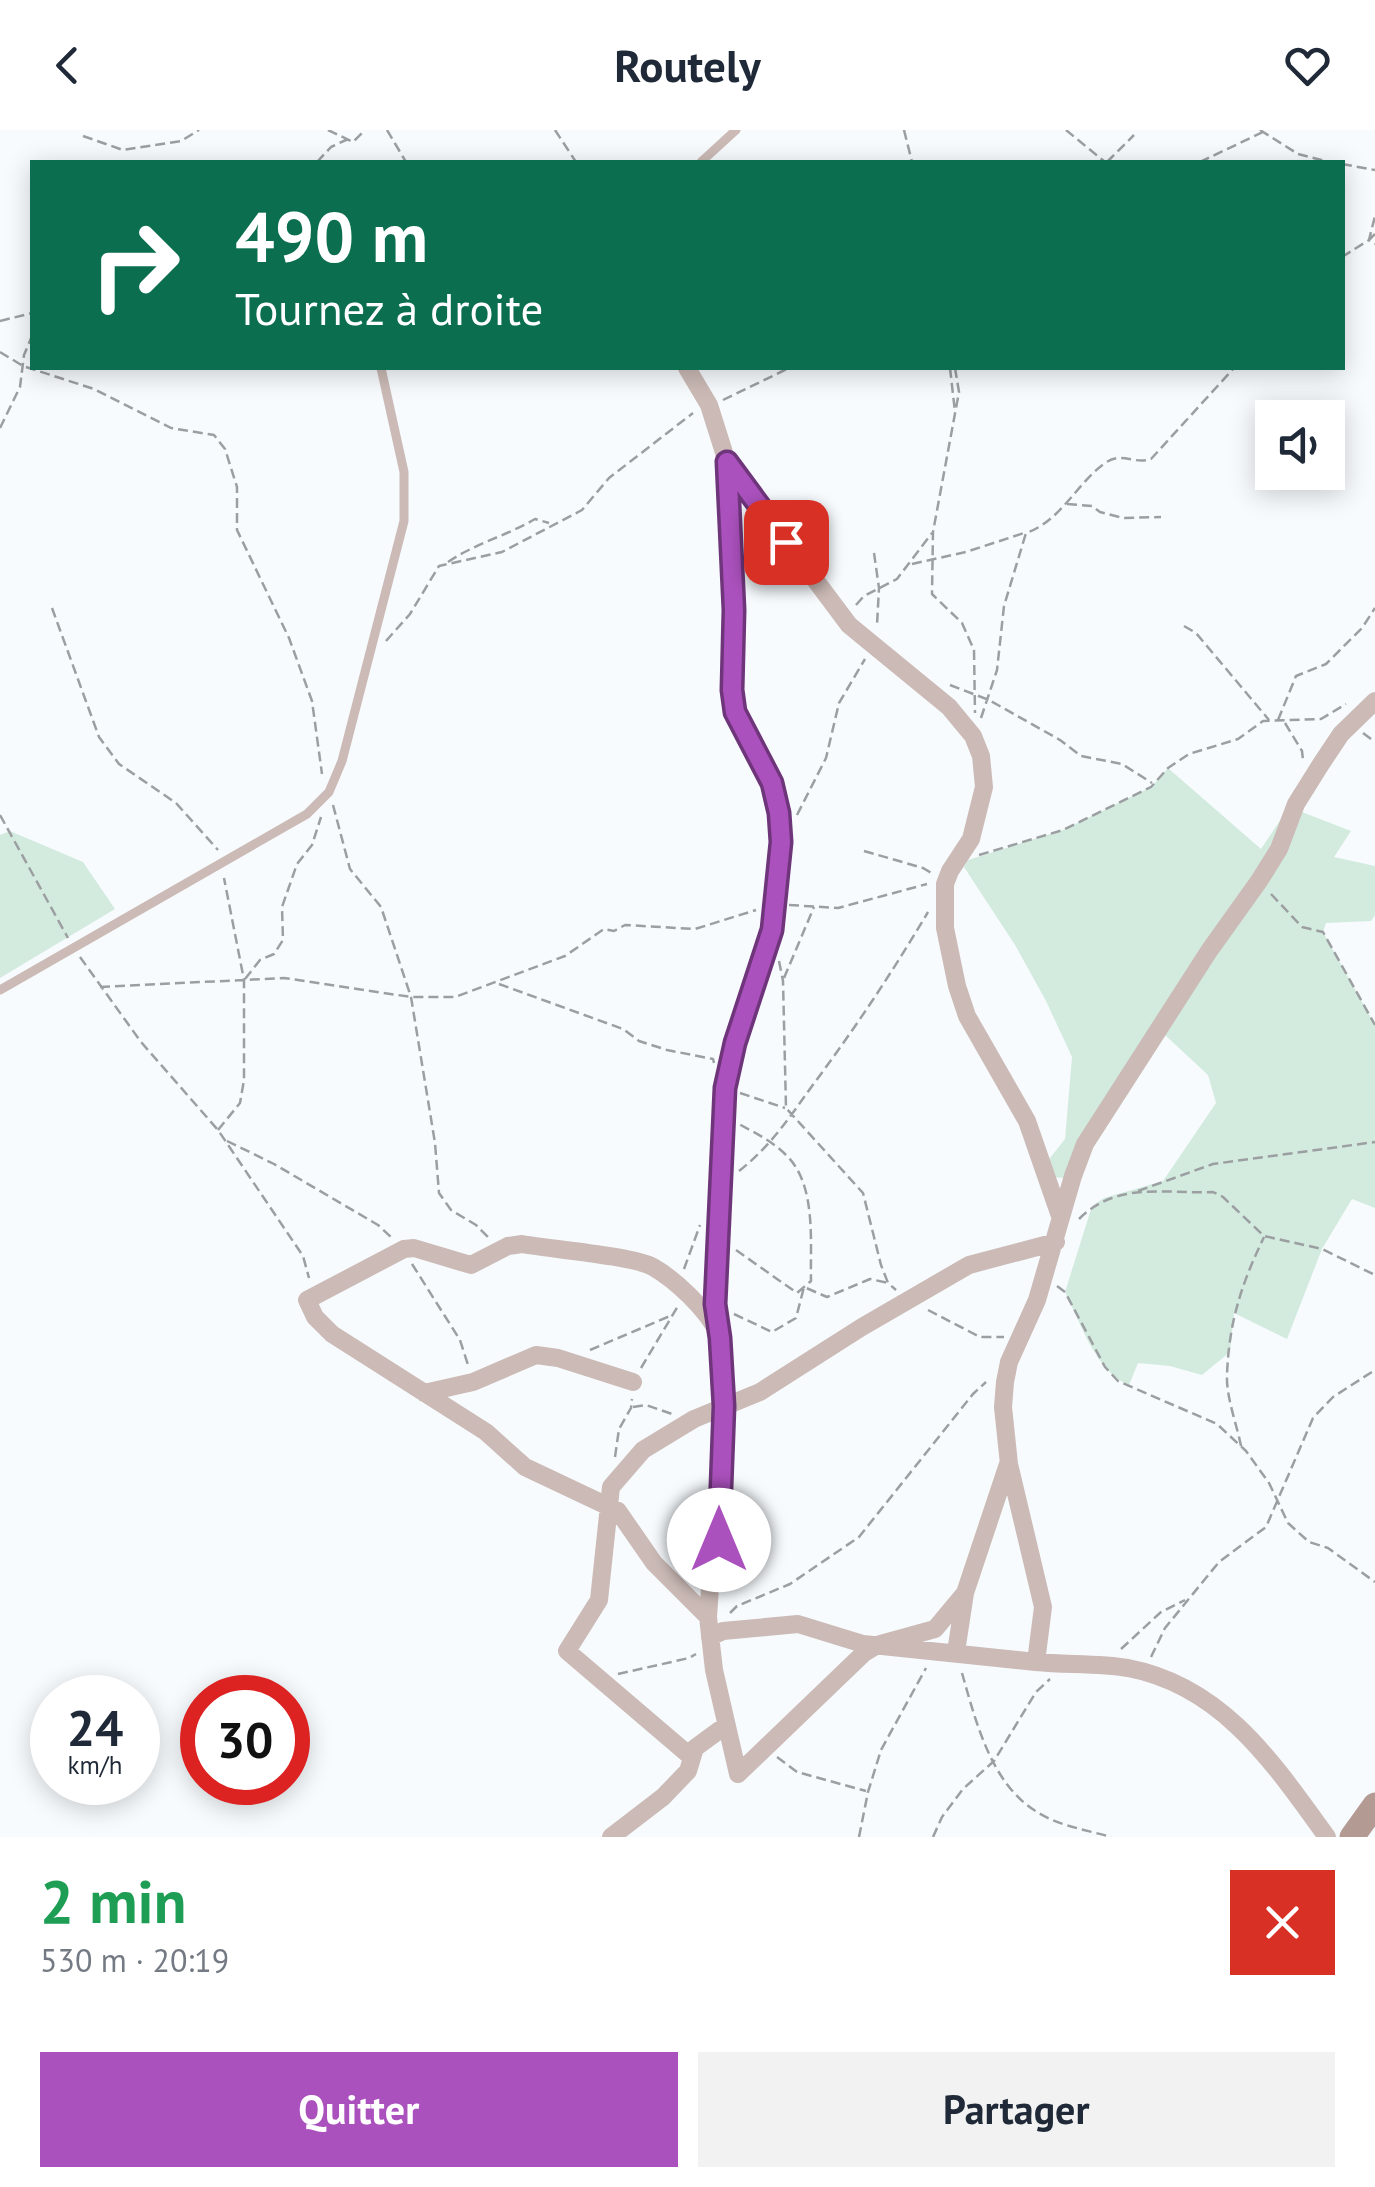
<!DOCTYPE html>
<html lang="fr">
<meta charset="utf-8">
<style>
:root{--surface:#fff;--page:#f2f2f3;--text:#1f2937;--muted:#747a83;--accent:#ab51bd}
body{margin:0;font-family:"PT Sans",sans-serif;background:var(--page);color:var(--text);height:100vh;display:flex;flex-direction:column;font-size:38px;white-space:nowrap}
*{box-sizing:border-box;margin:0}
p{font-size:32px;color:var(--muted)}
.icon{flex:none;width:55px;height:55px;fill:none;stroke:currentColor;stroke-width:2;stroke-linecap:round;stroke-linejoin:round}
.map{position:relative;height:1707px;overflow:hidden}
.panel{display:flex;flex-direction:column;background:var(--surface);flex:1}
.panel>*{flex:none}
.guide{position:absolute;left:30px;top:30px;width:1315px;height:210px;border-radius:0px;box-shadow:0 5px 25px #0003;background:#0b6e4f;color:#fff;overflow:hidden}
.controls{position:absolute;left:1255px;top:270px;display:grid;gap:20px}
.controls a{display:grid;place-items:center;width:90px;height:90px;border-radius:0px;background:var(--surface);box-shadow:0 5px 25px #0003;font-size:50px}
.speed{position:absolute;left:30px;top:1545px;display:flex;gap:20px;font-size:50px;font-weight:700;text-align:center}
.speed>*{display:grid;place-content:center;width:130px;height:130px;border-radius:50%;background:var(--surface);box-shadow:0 5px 25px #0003;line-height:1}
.speed small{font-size:25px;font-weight:400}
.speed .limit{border:15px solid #d22;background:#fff;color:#111}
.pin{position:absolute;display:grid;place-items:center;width:85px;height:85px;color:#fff;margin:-42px;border-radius:20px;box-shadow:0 5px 15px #0006}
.me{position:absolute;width:110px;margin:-55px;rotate:0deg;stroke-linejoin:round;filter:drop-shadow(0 0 8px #0008)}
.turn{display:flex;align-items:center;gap:35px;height:210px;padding:0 40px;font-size:45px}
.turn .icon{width:130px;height:130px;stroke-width:2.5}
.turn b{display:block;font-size:70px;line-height:85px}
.round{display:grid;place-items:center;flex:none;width:105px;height:105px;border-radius:0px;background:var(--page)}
.summary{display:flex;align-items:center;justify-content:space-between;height:170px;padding:0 40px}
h1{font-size:60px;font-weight:800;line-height:75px;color:#1e9e55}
.cta{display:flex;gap:20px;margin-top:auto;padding:20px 40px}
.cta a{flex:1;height:115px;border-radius:0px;background:var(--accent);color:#fff;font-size:40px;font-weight:800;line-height:115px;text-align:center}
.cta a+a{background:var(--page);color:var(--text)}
header{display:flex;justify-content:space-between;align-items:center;height:130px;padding:0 40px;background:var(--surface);font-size:45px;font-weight:800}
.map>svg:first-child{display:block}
.green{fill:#d3ebdf}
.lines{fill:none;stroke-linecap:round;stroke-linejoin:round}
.path{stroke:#9c9fa1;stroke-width:2.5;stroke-dasharray:10 5;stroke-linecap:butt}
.lane{stroke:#cbbab6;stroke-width:9}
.street{stroke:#cbbab6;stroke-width:18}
.secondary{stroke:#b39b94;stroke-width:25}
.route-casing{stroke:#6f357b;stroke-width:25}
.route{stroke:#ab51bd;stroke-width:18}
</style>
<header><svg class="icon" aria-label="back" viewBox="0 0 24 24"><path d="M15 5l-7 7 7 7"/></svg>Routely<svg class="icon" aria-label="heart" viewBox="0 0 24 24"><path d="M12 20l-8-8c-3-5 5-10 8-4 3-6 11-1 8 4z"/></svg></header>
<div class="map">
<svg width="1375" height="1707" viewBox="0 0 1375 1707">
<rect width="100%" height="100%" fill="#f7fbfe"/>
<path class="green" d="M1168 638 1261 719 1289 677 1351 701 1334 727 1375 736V785L1371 791 1326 793 1323 802 1375 895V1078L1352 1069 1322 1119 1287 1209 1234 1183 1230 1222 1202 1245 1170 1236 1138 1233 1129 1255C1095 1241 1081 1193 1065 1162L1092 1076 1104 1068 1163 1051 1216 973 1208 945 1165 905 1098 1005 1078 1049 1050 1047 1046 1033 1065 1009 1072 927 1046 871 1015 815 964 737 968 730 1063 700 1151 657Z
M10 701 83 732 115 779 0 848V705Z"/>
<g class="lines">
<path class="path" d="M328 0 353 12 365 0
M387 0 406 32
M555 0 576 32
M904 0 912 32
M1066 0 1105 32
M1260 0 1298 24 1329 32
M83 6 123 20 181 11 199 0
M317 32 331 17 346 10
M1107 32 1134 5
M1200 32 1267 0
M1342 34 1375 40
M1375 104 1369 110 1375 114
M1342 127 1369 110 1375 86
M0 191 32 183
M0 222 23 236 94 259 171 298 214 305 225 319 237 357V400L289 508 312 571 322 644
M950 238 955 282
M955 238 959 262 933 402 932 464 962 493 974 520 975 583
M723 270 789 238
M0 298 20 257 24 225 32 206
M1067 374 1092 376 1100 382 1123 388 1161 387
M874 423 879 458 877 495
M448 432C476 413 506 406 535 389L549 393
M912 434 966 422 1024 403
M856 475 864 466 897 449 932 403
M52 478 99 607 119 634 176 673 218 720
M1184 496 1196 503 1269 590
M386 511 410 484 439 436 502 422 582 380 609 348 693 283
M950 555 989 570 1060 610 1081 626 1122 634 1152 653
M981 588 997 540 1004 476 1026 403C1061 391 1076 354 1105 333 1122 321 1134 335 1151 329L1234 238
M1278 590 1296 546 1326 534 1362 498 1375 478
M1285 593 1302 621 1303 630
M1363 603 1375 612
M333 675 350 739 381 777 411 867 435 1013 439 1063 451 1080 476 1095 489 1108
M0 685 68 808
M797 685 826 628 839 573 865 529
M864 721 923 738 933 744
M979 725 1063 700 1151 657 1168 638 1189 624 1238 609 1263 591 1321 589 1346 574
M1271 764 1302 797 1323 802 1375 895
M789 775 838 778 927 754
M80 827 141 912 218 1000 303 1126 309 1148
M779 831 783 851 786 978 863 1063 881 1135 888 1153 896 1160
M784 848 814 777
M245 849 260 830 274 824 283 810 282 777 297 734 312 715 321 687
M499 854 623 899 639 911 667 920 713 929 714 933
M100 857 284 848 411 867H455L565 826 604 799 614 801 625 795 695 799 756 780
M740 963 785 978
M218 1000 240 973 244 950V850L224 748
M227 1011 274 1034 378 1095 392 1108
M739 1041C772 1015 791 985 815 952 856 897 893 841 928 782
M1138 1061 1213 1034 1375 1012
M1079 1089C1117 1051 1164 1064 1213 1062L1223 1067 1264 1106 1322 1119 1375 1145
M736 1120 797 1163 811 1151C810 1112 817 1053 785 1024 772 1011 755 1003 739 994
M412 1134 460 1210 468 1235
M684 1139 700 1095
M1057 1156 1065 1162 1105 1237 1118 1251 1217 1294 1246 1321 1269 1353 1288 1393 1309 1412 1328 1418 1375 1452
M928 1180 980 1207H1004
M734 1184 772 1202 796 1188 804 1157 827 1167 870 1149 888 1153
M590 1220 670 1186
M641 1238 678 1176
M633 1277 646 1275 672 1284
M1241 1316C1237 1295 1226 1267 1227 1245 1229 1192 1241 1155 1264 1107
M615 1327 619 1299 631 1278 632 1269
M730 1483 737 1476 790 1454 859 1407 973 1264 986 1252
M1121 1519 1161 1482 1185 1470
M1151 1527 1165 1498 1219 1432 1266 1397 1313 1288 1333 1267 1375 1240
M962 1543C976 1592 991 1654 1037 1682 1059 1696 1087 1700 1111 1707
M618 1544 689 1528 696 1524
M777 1627 797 1642 866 1661
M859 1707 868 1662 881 1620 926 1538
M933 1707 942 1687 963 1659 994 1631 1036 1562 1050 1549"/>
<path class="lane" d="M701 32 736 0
M0 860 307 684 329 662 342 631 404 391V342L381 238"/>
<path class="street" d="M687 238 709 275 727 332 849 495 949 577 973 606 981 626 984 657 971 709 950 741 945 754V798L957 856 967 886 1027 991 1060 1086
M727 332 734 481 732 560 735 582 772 653 779 683 781 712 771 800 735 913 725 958 717 1108 719 1129 715 1175 720 1208 724 1277 719 1359 721 1392 711 1443 708 1487 714 1540 738 1644 864 1523 877 1515 935 1499 965 1463
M424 1263 473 1252 536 1225 558 1228 633 1252
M708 1487 654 1433 618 1381 525 1337 486 1302 332 1204 315 1187 307 1170 404 1119 414 1118 471 1135 508 1116 522 1114C550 1119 633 1126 653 1137 676 1150 707 1180 718 1203
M710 1507 723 1501 798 1494 863 1514 1036 1532
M956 1522 965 1463 1008 1334
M690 1626 567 1521 599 1470 611 1357 643 1320 694 1289 760 1262 862 1197 969 1135 1056 1112
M611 1707 663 1667 688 1641 695 1618 725 1596
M1327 1707C1274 1634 1223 1556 1128 1538 1098 1533 1066 1535 1036 1532L1043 1477 1009 1334 1003 1277 1005 1252 1009 1232 1037 1170 1073 1046 1085 1014 1209 821 1259 751 1279 719 1296 674 1321 634 1341 604 1375 571"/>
<path class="secondary" d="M1352 1707 1375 1675"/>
</g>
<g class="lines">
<defs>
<path id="route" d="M719 1410 724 1276 720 1208 715 1174 725 958 735 913 772 800 781 712 779 683 772 653 735 582 732 560 734 480 727 332 786 412"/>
</defs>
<use href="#route" class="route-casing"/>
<use href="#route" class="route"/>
</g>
</svg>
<div class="controls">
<a><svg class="icon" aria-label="sound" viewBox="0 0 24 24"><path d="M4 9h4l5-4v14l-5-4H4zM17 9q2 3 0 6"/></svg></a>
</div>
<div class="speed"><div>24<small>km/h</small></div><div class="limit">30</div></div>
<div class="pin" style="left:786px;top:412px;background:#d93025"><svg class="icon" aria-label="arrive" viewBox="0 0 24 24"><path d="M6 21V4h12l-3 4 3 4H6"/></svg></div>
<svg class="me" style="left:719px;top:1410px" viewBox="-20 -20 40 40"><circle r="19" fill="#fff"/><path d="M0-13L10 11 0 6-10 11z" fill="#ab51bd"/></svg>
<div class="guide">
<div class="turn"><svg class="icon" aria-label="right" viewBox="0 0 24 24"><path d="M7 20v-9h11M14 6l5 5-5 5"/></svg><div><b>490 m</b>Tournez à droite</div></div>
</div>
</div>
<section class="panel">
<div class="summary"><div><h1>2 min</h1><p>530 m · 20:19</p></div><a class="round" style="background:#d93025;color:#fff"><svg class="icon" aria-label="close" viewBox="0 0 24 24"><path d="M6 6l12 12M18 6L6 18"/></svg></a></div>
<div class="cta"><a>Quitter</a><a>Partager</a></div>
</section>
